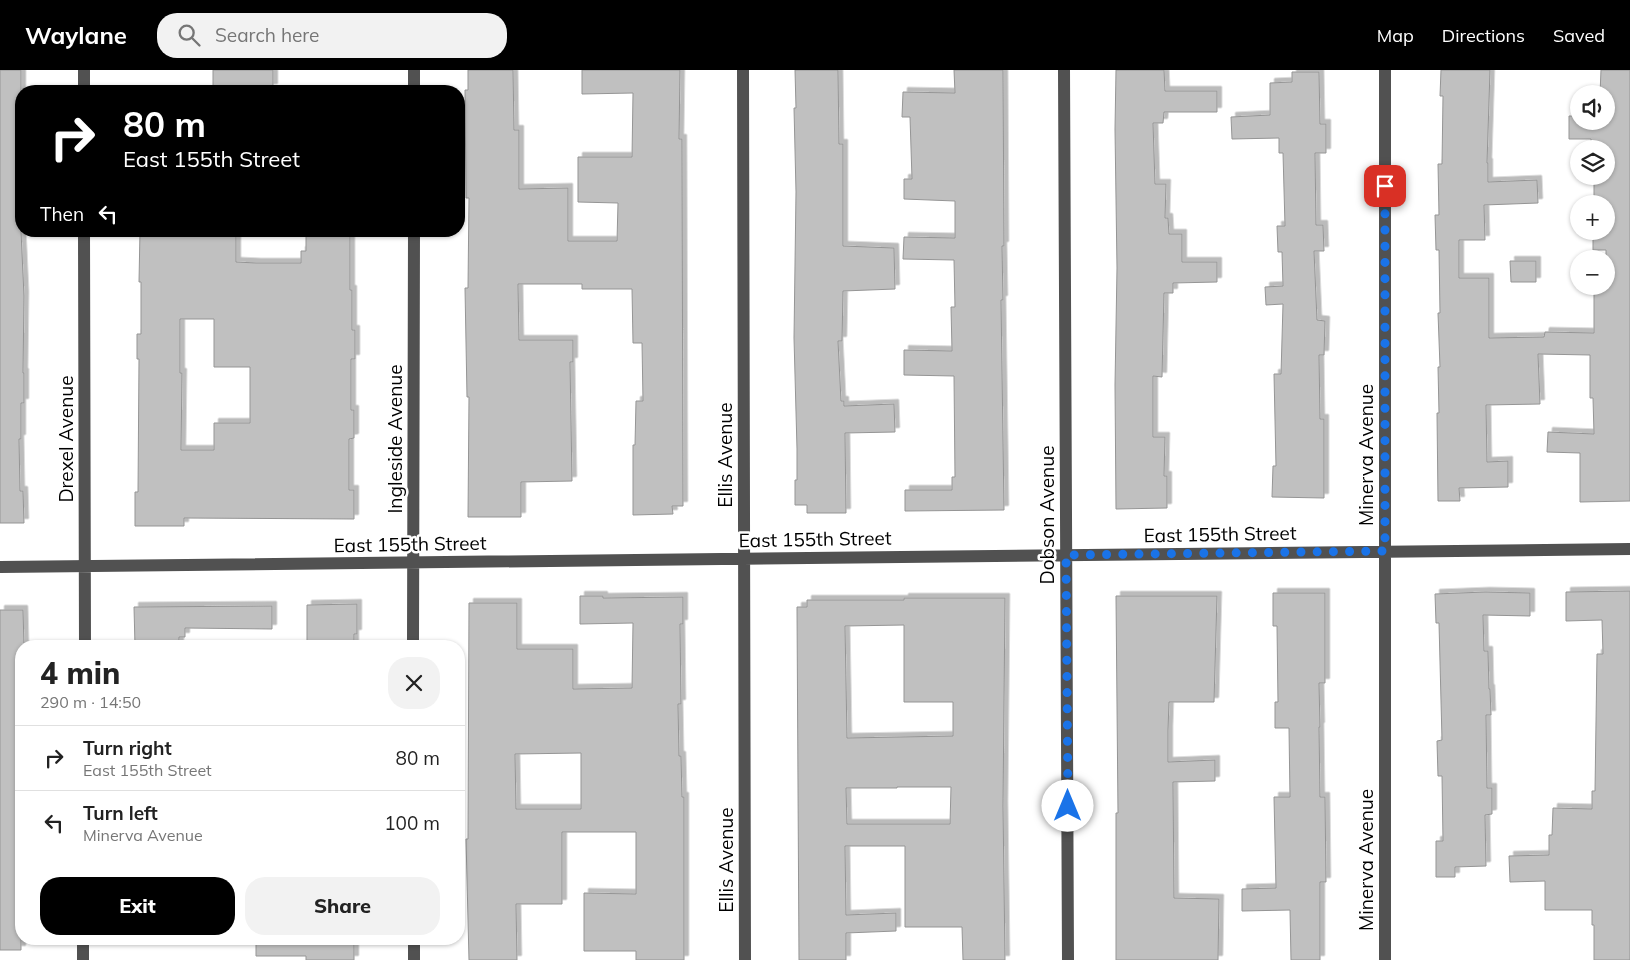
<!DOCTYPE html>
<meta charset="utf-8">
<style>
:root{--surface:#fff;--page:#f2f2f2;--text:#222;--muted:#767676;--line:#e0e0e0;--accent:#000}
body{margin:0;font-family:Mulish,sans-serif;background:var(--page);color:var(--text);height:100vh;display:flex;flex-direction:column;font-size:19px;white-space:nowrap}
*{box-sizing:border-box;margin:0}
p{font-size:16px;color:var(--muted)}
.icon{flex:none;width:28px;height:28px;fill:none;stroke:currentColor;stroke-width:2;stroke-linecap:round;stroke-linejoin:round}
.map{position:relative;flex:1;overflow:hidden}
.sheet{position:absolute;left:15px;top:570px;width:450px;height:305px;display:flex;flex-direction:column;background:var(--surface);border-radius:20px;box-shadow:0 1px 4px #0004}
.sheet>*{flex:none}
.top-card{position:absolute;left:15px;top:15px;width:450px;height:152px;border-radius:20px;box-shadow:0 1px 4px #0004;background:#000;color:#fff;overflow:hidden}
.fabs{position:absolute;left:1570px;top:15px;display:grid;gap:10px}
.fabs a{display:grid;place-items:center;width:45px;height:45px;border-radius:50%;background:var(--surface);box-shadow:0 1px 4px #0004;font-size:25px}
.pin{position:absolute;display:grid;place-items:center;width:42px;height:42px;color:#fff;margin:-21px;border-radius:10px;box-shadow:0 2px 8px #0006}
.me{position:absolute;width:55px;margin:-28px;rotate:0deg;stroke-linejoin:round;filter:drop-shadow(0 0 4px #0008)}
.turn{display:flex;align-items:center;gap:18px;height:105px;padding:0 25px;font-size:22px}
.turn .icon{width:65px;height:65px;stroke-width:2.5}
.turn b{display:block;font-size:35px;line-height:42px}
.then{display:flex;align-items:center;height:48px;padding:0 25px;background:#0003;gap:10px;font-size:19px}
.round{display:grid;place-items:center;flex:none;width:52px;height:52px;border-radius:20px;background:var(--page)}
.headline{display:flex;align-items:center;justify-content:space-between;height:85px;padding:0 25px}
h1{font-size:30px;font-weight:800;line-height:38px}
.primary-button{display:flex;gap:10px;margin-top:auto;padding:10px 25px}
.primary-button a{flex:1;height:58px;border-radius:20px;background:var(--accent);color:#fff;font-size:20px;font-weight:800;line-height:58px;text-align:center}
.primary-button a+a{background:var(--page);color:var(--text)}
ul{padding:0;list-style:none}
li{display:flex;align-items:center;gap:15px;height:65px;padding:0 25px;border-top:1px solid var(--line)}
li div{flex:1}
li b{display:block;font-size:19px}
li em{font-style:normal}
header{display:flex;align-items:center;gap:30px;box-sizing:border-box;height:70px;padding:0 25px;background:var(--accent);color:#fff}
header strong{font-size:24px}
nav{display:flex;gap:28px;margin-inline-start:auto;font-size:18px}
.search{width:350px;height:45px;background:var(--page);display:flex;align-items:center;gap:12px;box-sizing:border-box;padding:0 18px;border-radius:20px;color:var(--muted);font-size:19px}
.map>svg:first-child{display:block}
.building{fill:#c0c0c0;stroke:#959595;fill-rule:evenodd;filter:url(#shadow)}
.lines{fill:none;stroke-linecap:round;stroke-linejoin:round}
.minor{stroke:#515151;stroke-width:12}
.route{stroke:#1a73e8;stroke-width:9;stroke-dasharray:0 16.2}
.labels{text-anchor:middle;stroke-width:5;stroke-linejoin:round;paint-order:stroke}
.street-label{font-size:19px;fill:#000;stroke:#fff}
</style>
<header>
<strong>Waylane</strong>
<div class="search"><svg class="icon" aria-label="search" viewBox="0 0 24 24"><circle cx="10" cy="10" r="6"/><path d="M15 15l6 6"/></svg>Search here</div>
<nav><a>Map</a><a>Directions</a><a>Saved</a></nav>
</header>
<div class="map">
<svg width="1630" height="890" viewBox="0 0 1630 890">
<defs>
<filter id="shadow"><feDropShadow dx="4.5" dy="-4.5" stdDeviation="0" flood-color="#0004"/></filter>
</defs>
<rect width="100%" height="100%" fill="#fff"/>
<path class="building" d="M0 0H21V161L24 226 23 303H24V333H21V369H19L20 421H23L24 453H0Z
M213 0H273V18L213 20Z
M468 0H513L514 60H519V119L568 118V171H617L618 133 578 132V87H632L633 23 582 24V0H680L679 69H682L683 436H672L673 444 633 445V375H635L636 331H643L642 273H633L632 219H582V214H518L519 270H573V292H570L572 411 521 412V447H468L469 327H467L465 218H468L469 128H466L465 20H468Z
M795 0H838L839 74H843V176L894 178 895 219 843 221 842 271H838L841 331H844V336L894 334 895 362 845 363 846 443H807V435H795V410H797V379L794 268 796 122 794 38H796Z
M954 0H1003L1004 176H1002L1003 230H1001L1004 440 905 441V420H952V407H955L954 306 904 305V280L952 281 951 237H955L954 190 903 189 904 167 955 168V131L904 129V109H912L910 47H902L903 22 955 23Z
M1116 0H1164L1165 21H1217V42H1164L1163 53H1153L1155 114H1166L1165 148H1168L1169 164H1182V192H1217V212L1173 213V223H1164L1162 307 1153 306V367H1165L1164 406H1167V438L1116 439 1115 315 1117 198 1115 59Z
M1441 0H1490L1487 93H1488V112L1537 110 1538 133 1484 135 1485 170H1459V208H1489V268L1544 267 1545 262 1594 263V216H1606V180H1593V161H1606V134H1594V106H1606V79H1591V69H1569V46H1579V51H1606V24H1600L1601 0H1630V431L1580 432V383L1547 382 1548 362 1594 364 1593 328H1590V285L1538 284 1540 334 1486 335 1487 392 1508 391V417L1459 418 1460 431H1438L1437 343H1439L1438 297H1440L1438 243H1440L1439 180H1436L1435 145H1439L1438 94H1442L1443 26H1440Z
M1292 2H1319L1320 54H1326V83H1315L1316 155H1323L1324 181H1314L1317 250 1325 251 1324 285H1319L1320 349H1324V428L1272 427 1273 396H1276L1274 304H1281L1283 234 1266 235 1265 217 1283 216 1282 182H1278L1277 156H1285L1283 83H1279V68L1232 69 1231 47 1270 45V13L1292 12Z
M140 161H236V192L256 193H301V181H306V161H350V220H352V260H355V289H351V340H354V368L349 369V420H354V449L184 448V456H135V422H138L139 289H137V264H141V212H139ZM180 249H214V297H250V353H214V380H181L182 303H180Z
M1510 191H1536V212H1511Z
M1630 521V890H1594V855H1592V840H1545V811L1510 812 1509 786 1549 785V765H1552L1553 738 1592 739V721H1595L1597 584H1603L1602 550 1566 551V522Z
M1485 522 1530 523V546L1483 545 1484 581H1488L1489 619H1490L1491 645H1486L1487 718H1492V744L1485 745 1486 796 1455 797V807H1436V771H1443L1442 706H1438L1437 671 1442 670 1439 553H1436L1435 524Z
M1273 523H1325V613H1319L1320 657H1319L1320 727H1325L1326 812H1320V890H1291L1290 840 1242 841V819L1276 818 1274 727H1290L1289 658H1275V632H1278L1277 556H1273Z
M580 526H603V528L683 527V554H680L681 634H678L679 686H681L682 727H684V890H636V881H584V823L636 824V762H562V834H516L517 890H469L466 769H468L469 533H517V579H573V619L632 618 633 553 580 554ZM581 683V739H516L515 684Z
M1116 526H1217L1214 632H1169L1168 660V692L1215 690V711L1173 712 1174 828 1219 829 1218 890H1116V743H1118Z
M904 528H1005L1003 736 1005 890H963L962 857H905V776H845L846 845 896 843V861L846 863V890H799L797 537H807V530H904ZM904 555V632H953V666L847 668 845 556ZM897 717H951L950 754H847L846 718H897Z
M357 534V564H354V576H307V535Z
M272 536V559L185 558V567H179V576H135L134 537Z
M0 540H23L24 576H21V880H0Z
M256 869H354V890H306V886H256Z"/>
<g class="lines">
<path class="minor" d="M84 0V21
M743 0 745 890
M1064 0 1068 890
M1385 0V890
M414 21V0
M84 161 85 576
M0 497 1630 479
M413 576 414 161
M414 869V890
M83 890V869"/>
</g>
<g class="lines">
<path class="route" d="M1068 736 1066 485 1385 481V116"/>
</g>
<g class="labels">
<g class="street-label">
<text transform="translate(66 369) rotate(-90)" y="7">Drexel Avenue</text>
<text transform="translate(395 369) rotate(-90)" y="7">Ingleside Avenue</text>
<text transform="translate(725 385) rotate(-90)" y="7">Ellis Avenue</text>
<text transform="translate(1366 385) rotate(-90)" y="7">Minerva Avenue</text>
<text transform="translate(1047 445) rotate(-90)" y="7">Dobson Avenue</text>
<text transform="translate(1220 464) rotate(-1)" y="7">East 155th Street</text>
<text transform="translate(815 469) rotate(-1)" y="7">East 155th Street</text>
<text transform="translate(410 474) rotate(-1)" y="7">East 155th Street</text>
<text transform="translate(726 790) rotate(-90)" y="7">Ellis Avenue</text>
<text transform="translate(1366 790) rotate(-90)" y="7">Minerva Avenue</text>
</g>
</g>
</svg>
<div class="fabs">
<a><svg class="icon" aria-label="sound" viewBox="0 0 24 24"><path d="M4 9h4l5-4v14l-5-4H4zM17 9q2 3 0 6"/></svg></a>
<a><svg class="icon" aria-label="layers" viewBox="0 0 24 24"><path d="M12 4l9 5-9 5-9-5zM3 14l9 5 9-5"/></svg></a>
<a>+</a>
<a>−</a>
</div>
<div class="pin" style="left:1385px;top:116px;background:#d93025"><svg class="icon" aria-label="arrive" viewBox="0 0 24 24"><path d="M6 21V4h12l-3 4 3 4H6"/></svg></div>
<svg class="me" style="left:1068px;top:736px" viewBox="-20 -20 40 40"><circle r="19" fill="#fff"/><path d="M0-13L10 11 0 6-10 11z" fill="#1a73e8"/></svg>
<div class="top-card">
<div class="turn"><svg class="icon" aria-label="right" viewBox="0 0 24 24"><path d="M7 20v-9h11M14 6l5 5-5 5"/></svg><div><b>80 m</b>East 155th Street</div></div>
<div class="then">Then<svg class="icon" aria-label="left" viewBox="0 0 24 24"><path d="M17 20v-9H6M10 6l-5 5 5 5"/></svg></div>
</div>
<section class="sheet">
<div class="headline"><div><h1>4 min</h1><p>290 m · 14:50</p></div><a class="round"><svg class="icon" aria-label="close" viewBox="0 0 24 24"><path d="M6 6l12 12M18 6L6 18"/></svg></a></div>
<ul>
<li><svg class="icon" aria-label="right" viewBox="0 0 24 24"><path d="M7 20v-9h11M14 6l5 5-5 5"/></svg><div><b>Turn right</b><p>East 155th Street</p></div><em>80 m</em></li>
<li><svg class="icon" aria-label="left" viewBox="0 0 24 24"><path d="M17 20v-9H6M10 6l-5 5 5 5"/></svg><div><b>Turn left</b><p>Minerva Avenue</p></div><em>100 m</em></li>
</ul>
<div class="primary-button"><a>Exit</a><a>Share</a></div>
</section>
</div>
